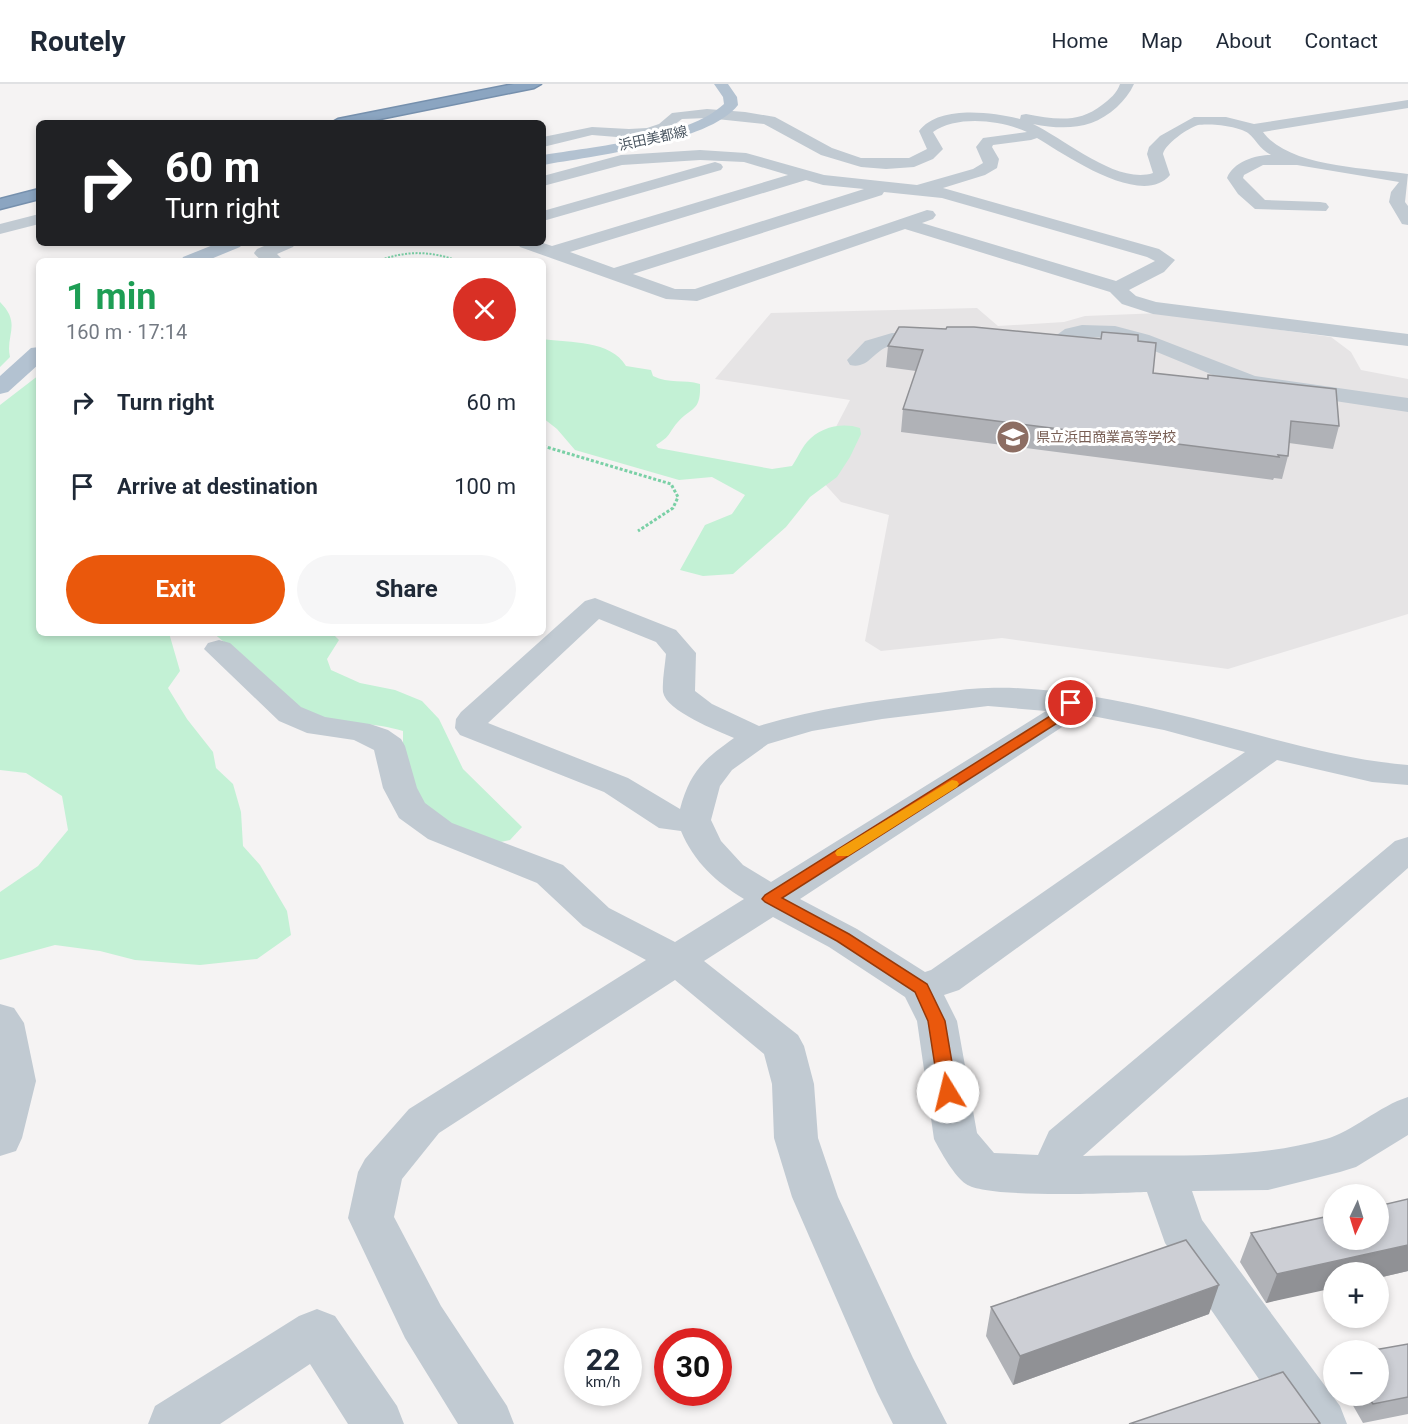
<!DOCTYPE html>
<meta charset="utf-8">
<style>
:root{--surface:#fff;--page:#f6f6f7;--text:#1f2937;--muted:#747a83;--line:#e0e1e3;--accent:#ea580c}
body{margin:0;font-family:Roboto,"Noto Sans JP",sans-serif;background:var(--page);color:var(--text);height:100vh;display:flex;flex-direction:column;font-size:22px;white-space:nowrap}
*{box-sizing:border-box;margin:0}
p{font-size:20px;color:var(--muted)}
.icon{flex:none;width:33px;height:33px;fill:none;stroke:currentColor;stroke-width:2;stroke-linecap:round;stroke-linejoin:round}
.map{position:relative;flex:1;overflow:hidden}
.sheet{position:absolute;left:36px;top:174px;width:510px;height:378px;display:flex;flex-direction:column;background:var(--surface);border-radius:9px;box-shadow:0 3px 9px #0003}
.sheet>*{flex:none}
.top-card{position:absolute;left:36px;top:36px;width:510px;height:126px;border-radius:9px;box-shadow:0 3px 9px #0003;background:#202124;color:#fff;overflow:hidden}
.needle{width:39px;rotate:184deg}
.tools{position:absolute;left:1323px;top:1100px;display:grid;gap:12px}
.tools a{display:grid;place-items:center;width:66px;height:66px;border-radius:50%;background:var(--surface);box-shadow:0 3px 9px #0003;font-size:30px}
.speed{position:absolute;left:564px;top:1244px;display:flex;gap:12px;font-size:30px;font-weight:700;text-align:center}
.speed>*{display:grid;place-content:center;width:78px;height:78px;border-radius:50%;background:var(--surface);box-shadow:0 3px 9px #0003;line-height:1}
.speed small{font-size:15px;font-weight:400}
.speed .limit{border:9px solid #d22;background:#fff;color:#111}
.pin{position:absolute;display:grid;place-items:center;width:51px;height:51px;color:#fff;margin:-26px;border:3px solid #fff;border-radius:50%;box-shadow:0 2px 6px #0007}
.me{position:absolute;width:66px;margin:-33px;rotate:351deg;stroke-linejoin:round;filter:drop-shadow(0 0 4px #0008)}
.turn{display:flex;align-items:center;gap:21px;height:126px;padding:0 30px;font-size:27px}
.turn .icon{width:78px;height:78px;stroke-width:2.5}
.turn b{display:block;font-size:42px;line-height:51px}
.round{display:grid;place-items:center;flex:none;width:63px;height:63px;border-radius:32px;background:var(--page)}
.overview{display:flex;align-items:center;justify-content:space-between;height:102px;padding:0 30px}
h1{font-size:36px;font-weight:700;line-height:45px;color:#1e9e55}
.button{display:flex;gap:12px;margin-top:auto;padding:12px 30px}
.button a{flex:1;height:69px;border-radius:36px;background:var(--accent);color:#fff;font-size:24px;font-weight:700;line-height:69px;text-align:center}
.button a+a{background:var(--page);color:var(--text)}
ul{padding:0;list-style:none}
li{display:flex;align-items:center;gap:18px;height:84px;padding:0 30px}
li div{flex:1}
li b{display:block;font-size:22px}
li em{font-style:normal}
header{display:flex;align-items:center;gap:36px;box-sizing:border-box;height:84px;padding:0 30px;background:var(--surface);border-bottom:2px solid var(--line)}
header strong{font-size:28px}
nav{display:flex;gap:33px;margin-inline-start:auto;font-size:21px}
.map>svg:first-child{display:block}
.education{fill:#e6e4e5}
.green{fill:#c3f1d5}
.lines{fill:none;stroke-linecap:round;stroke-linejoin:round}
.highway-casing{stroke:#7690ad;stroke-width:3}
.path-far1{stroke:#7ad0a6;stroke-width:2;stroke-dasharray:2 1.5;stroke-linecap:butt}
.path{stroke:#7ad0a6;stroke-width:3;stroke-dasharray:3 2;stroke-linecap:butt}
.minor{fill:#c1cad2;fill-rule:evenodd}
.major{fill:#b3c2d1;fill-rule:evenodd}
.highway{fill:#8ba5c1;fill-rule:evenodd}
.wall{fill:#b0b2b7}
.shaded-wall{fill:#909195}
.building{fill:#cdcfd5;stroke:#909195;stroke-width:1.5}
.route{fill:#ea580c;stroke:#983908;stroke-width:1.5}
.slow{fill:#f59e0b}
.labels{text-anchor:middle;stroke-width:6;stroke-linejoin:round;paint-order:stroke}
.far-street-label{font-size:14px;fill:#4a5661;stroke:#fff}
.far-education-label{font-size:14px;fill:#785e54;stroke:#fff;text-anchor:start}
</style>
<header>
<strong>Routely</strong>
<nav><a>Home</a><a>Map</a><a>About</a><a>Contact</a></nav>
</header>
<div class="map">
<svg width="1408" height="1340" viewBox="0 0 1408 1340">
<rect width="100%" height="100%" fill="#f5f3f3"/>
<path class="education" d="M977 224 998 242 1064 238 1085 232 1161 229 1331 253 1351 268 1361 286 1408 295V530L1228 585 1002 554 881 567 865 557 889 431 841 418 813 387 850 316 715 295 771 229Z"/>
<path class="green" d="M0 218C22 240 5 251 10 273L0 283Z
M543 255C570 259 611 256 626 282L651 286 653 292C669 300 684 295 700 300 701 328 692 322 677 339 667 351 672 351 656 361L658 364 772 385 792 382C797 375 801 365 807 358 820 343 842 338 860 344L861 350 850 373 837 393 810 413 786 443 733 490 703 492 680 486 705 441 732 430 745 411 712 393 679 396 575 366 557 345 543 334Z
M39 291V549H169L180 587 168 604 187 635 213 668 216 684 233 700 241 728 243 762 260 781 287 827 291 851 257 875 200 881 135 876 100 867 55 861 0 876V808L38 782 68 746 62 712 26 689 0 686V321Z
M213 549H332L339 556 327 575 331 586 360 599 395 606 422 617 439 635 463 685 522 743 510 756 491 760 458 752 418 718 403 662V647C375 638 343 641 316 631 285 620 241 570 213 549Z"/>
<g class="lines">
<defs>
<path id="highway" d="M514 0H541L534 4 360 39H331L338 35Z
M39 105V115L0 125V115Z"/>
</defs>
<use href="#highway" class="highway-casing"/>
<path class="path-far1" d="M378 177C407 166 430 167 459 177"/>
<path class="path" d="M543 362 671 400 678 413 673 424 638 447"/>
<path class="minor" d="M1120 0H1134C1130 9 1124 16 1117 23 1092 46 1064 46 1033 40 1065 55 1117 101 1153 89L1147 70 1149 63 1160 52 1194 33H1226L1254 40 1408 16V24L1263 48C1288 83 1367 84 1408 90L1405 118 1408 122V141L1402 140 1389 118 1391 108 1399 98 1297 81H1263L1244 91 1243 94 1265 116 1320 118 1326 119 1329 123 1326 127 1255 125 1238 110 1227 94C1233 78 1255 71 1271 71 1258 64 1257 56 1248 49 1239 42 1209 39 1198 41 1188 44 1165 60 1163 70L1170 91C1142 125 1064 70 1037 54L1031 56 993 61 992 63 999 75 997 84 985 91 943 104 1159 165 1175 176 1164 188 1129 206 1136 212 1156 218 1408 250V262L1153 230 1122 220 1110 208 905 145 697 217 666 215 520 163 517 159H543L552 162 788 91 744 78 700 76 622 81 543 102V92L621 71 700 66 746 69 824 91 917 101 973 85 983 79 976 63 983 54 1027 48C1001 36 957 31 933 48L943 65 933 75 914 83 886 85 861 83 821 71 764 40 707 34 682 35 666 47 647 53 629 54 592 51 543 63V53L592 43 629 45 647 44 659 40 672 29 707 25 745 28 775 33 832 64 861 74H909L927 65 919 47C939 21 991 28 1020 35L1021 31 1026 30C1054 35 1078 40 1102 21 1110 15 1117 9 1120 0ZM806 96 823 101 864 105 614 184 570 168ZM884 108 942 114 1147 173 1155 177 1116 197 922 139 933 135 936 131 933 127 927 126 695 205H675L633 190 882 111Z
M715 78 721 80 723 83 721 86 543 137V127Z
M39 130V140L0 150V140Z
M271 159H296L293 163 277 170 284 177C273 177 261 180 254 169L257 165Z
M1082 241 1115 242 1149 251 1255 292 1408 314V328L1242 303 1135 259 1115 254 1082 253 1066 263 1059 265 1025 267 1018 265 1014 261 1018 257 1054 253 1065 245Z
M892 249 942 251 945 255 942 259 935 261C920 261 901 258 887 263 872 269 868 285 850 281L847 276 865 257Z
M595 514 676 546 696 569 695 607 712 620 759 642C815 625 872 617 929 610 949 608 969 604 988 604 1046 602 1112 615 1168 628 1248 646 1326 674 1408 681V701L1372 698 1277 676 959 906 944 911 957 937 977 1049 994 1069 1038 1071 1049 1047 1395 757 1408 753V784L1083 1072C1163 1070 1248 1077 1326 1055 1352 1048 1379 1022 1408 1013V1051L1356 1083 1340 1088 1268 1106 1192 1107 1202 1136 1340 1322 1347 1340H1290L1165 1159 1147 1108C1115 1109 987 1115 966 1100 955 1093 940 1067 934 1055L917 937 905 913 829 863 773 833 704 877 798 951 804 962 814 1000 818 1054 838 1113 913 1274 947 1340H893L877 1308 792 1113 774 1054 772 1000 764 970 675 896 439 1049 402 1095 394 1133 441 1222 507 1322 514 1340H458L405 1254 348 1134 358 1088 365 1075 409 1025 646 876 583 842 537 799 428 755 399 734 383 704 374 666 354 656 307 649 279 637 204 565 208 559 219 556 230 559 301 623 325 633 370 640 388 646 401 655 405 662 417 704 425 719 452 739 563 781 609 824 675 858 744 815C716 798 694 778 681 747L659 744 604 708 460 651 455 644 456 635 461 628 585 517ZM599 535 656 558 666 570C665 582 662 597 663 608 666 627 718 647 734 654 703 676 690 688 680 725L628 694 488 639ZM988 622 1046 627 771 798 743 781 721 757 711 736 720 702 732 686 768 660 812 647 882 635ZM1082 630 1164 646 1245 668 931 886 925 888 857 845 800 815Z
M0 920 14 924 24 939 36 997 22 1054 16 1067 0 1072Z
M317 1225 335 1232 397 1322 404 1340H348L310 1280 220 1340H148L155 1322 299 1232Z"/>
<path class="major" d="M714 0H728L737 13 738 21C709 59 591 72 543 81V71C592 63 688 54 724 20L723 13Z
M218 159H243L240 163 206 177H181L183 173Z
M39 263V280L8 308 0 310V292L31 264Z"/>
<use href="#highway" class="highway"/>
</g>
<path class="wall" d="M946 245 1101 255 1102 248 1138 257 1153 289 1207 295 1208 291 1339 342 1333 365 1289 359 1288 372 1282 395 1274 394 1273 396 901 348 903 325 916 287 886 283 888 262Z
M1251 1149 1408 1187 1378 1194V1188L1266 1219 1240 1178Z
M991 1223 1209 1230 1013 1301 986 1252Z
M1408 1260V1330L1363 1339 1347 1311H1378Z"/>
<path class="shaded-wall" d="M1408 1161V1187L1378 1194V1188H1334V1204L1266 1219 1277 1190Z
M1219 1201 1209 1230 1013 1301 1020 1272Z"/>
<path class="building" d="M899 243H904L946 245 947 243H974L1101 255 1102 248 1138 251V257L1156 259 1153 289 1208 295V291L1336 305 1339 342 1291 337 1288 372 1278 371 1279 373 903 325 923 266 888 262Z
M1408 1115V1161L1277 1190 1251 1149 1334 1131V1155H1378V1122Z
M1186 1156 1219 1201 1020 1272 991 1223Z
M1408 1260V1313L1373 1320 1367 1311H1378V1266H1374Z
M1283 1288 1320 1339 1317 1340H1129Z"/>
<path class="route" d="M1071 615 1078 619 1073 629 782 814 849 850 927 900 945 937 957 1008 954 1013 948 1015 942 1013 939 1008 928 937 915 908 837 857 765 818 762 815 765 811 1063 624 1067 616Z"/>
<path class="slow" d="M952 696 957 697 959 700 957 703 848 772H837L835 769 837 766Z"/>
<defs>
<symbol id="school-disc" viewBox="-11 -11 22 22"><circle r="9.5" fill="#8d6e63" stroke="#fff"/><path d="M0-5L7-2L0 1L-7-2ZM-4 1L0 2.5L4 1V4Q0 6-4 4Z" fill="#fff"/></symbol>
</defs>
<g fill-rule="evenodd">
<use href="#school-disc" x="994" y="334" width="38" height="38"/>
</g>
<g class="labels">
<g class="far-street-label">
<text transform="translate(653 54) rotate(-12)" y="5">浜田美都線</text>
</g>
<g class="far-education-label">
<text x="1036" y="358">県立浜田商業高等学校</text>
</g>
</g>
</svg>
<div class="tools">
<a><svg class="needle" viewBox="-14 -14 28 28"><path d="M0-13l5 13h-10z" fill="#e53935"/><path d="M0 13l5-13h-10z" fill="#747a83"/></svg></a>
<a>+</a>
<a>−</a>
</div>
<div class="speed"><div>22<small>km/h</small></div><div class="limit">30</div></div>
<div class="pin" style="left:1071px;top:619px;background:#d93025"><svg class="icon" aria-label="arrive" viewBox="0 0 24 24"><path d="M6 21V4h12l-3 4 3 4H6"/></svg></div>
<svg class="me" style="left:948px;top:1008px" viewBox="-20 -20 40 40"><circle r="19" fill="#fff"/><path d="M0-13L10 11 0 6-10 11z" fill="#ea580c"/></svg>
<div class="top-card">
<div class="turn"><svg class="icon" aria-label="right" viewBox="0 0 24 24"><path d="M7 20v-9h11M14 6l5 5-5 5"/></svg><div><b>60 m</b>Turn right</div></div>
</div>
<section class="sheet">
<div class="overview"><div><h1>1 min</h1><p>160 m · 17:14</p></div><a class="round" style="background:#d93025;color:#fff"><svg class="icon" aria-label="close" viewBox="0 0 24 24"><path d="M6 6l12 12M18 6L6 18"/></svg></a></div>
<ul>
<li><svg class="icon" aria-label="right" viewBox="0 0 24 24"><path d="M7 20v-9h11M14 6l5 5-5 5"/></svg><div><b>Turn right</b></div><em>60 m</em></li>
<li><svg class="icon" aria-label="arrive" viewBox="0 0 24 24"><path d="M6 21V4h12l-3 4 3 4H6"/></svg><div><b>Arrive at destination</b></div><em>100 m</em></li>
</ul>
<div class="button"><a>Exit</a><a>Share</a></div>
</section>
</div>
